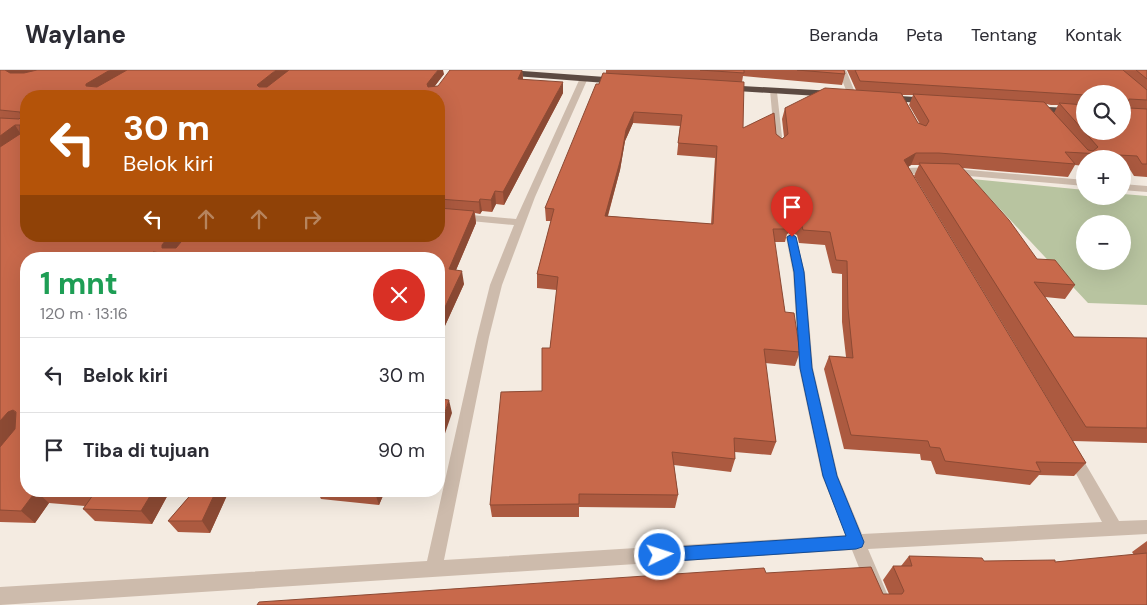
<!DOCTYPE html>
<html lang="id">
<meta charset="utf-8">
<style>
:root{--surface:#fff;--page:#f2f2f3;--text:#2b2b33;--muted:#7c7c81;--line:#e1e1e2}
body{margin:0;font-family:"DM Sans",sans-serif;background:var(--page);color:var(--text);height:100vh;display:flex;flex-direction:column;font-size:19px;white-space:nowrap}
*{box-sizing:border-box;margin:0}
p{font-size:16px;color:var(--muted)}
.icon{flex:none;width:28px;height:28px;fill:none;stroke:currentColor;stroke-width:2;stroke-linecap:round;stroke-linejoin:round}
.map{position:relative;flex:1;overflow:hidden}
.sheet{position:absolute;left:20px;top:182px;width:425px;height:245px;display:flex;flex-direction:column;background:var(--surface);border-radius:20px;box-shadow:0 5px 20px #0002}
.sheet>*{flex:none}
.top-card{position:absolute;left:20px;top:20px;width:425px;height:152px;border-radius:20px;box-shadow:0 5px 20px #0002;background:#b45309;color:#fff;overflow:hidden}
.fabs{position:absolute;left:1076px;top:15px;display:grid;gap:10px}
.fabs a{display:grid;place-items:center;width:55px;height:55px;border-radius:50%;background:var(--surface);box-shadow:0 5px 20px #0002;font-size:25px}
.pin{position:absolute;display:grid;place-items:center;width:42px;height:42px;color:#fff;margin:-51px -21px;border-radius:50% 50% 50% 0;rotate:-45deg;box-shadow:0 0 5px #0007}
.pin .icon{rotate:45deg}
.me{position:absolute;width:55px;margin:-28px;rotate:86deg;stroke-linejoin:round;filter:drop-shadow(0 0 4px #0008)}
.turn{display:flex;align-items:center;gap:18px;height:105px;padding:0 20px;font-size:22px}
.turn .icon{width:65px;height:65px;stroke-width:2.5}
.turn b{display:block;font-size:35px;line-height:42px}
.lanes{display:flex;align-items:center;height:48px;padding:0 20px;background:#0003;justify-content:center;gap:25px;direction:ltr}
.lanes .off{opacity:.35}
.round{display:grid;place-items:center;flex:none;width:52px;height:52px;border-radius:26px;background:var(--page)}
.summary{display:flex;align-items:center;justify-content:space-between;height:85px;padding:0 20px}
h1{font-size:30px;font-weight:700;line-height:38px;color:#1e9e55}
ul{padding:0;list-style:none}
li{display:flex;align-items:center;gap:15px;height:75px;padding:0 20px;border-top:1px solid var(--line)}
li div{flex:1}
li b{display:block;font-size:19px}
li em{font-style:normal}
header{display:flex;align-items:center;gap:30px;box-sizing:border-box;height:70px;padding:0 25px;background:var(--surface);border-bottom:1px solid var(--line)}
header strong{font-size:24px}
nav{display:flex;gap:28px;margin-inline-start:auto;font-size:18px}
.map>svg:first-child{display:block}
.green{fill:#b8c4a0;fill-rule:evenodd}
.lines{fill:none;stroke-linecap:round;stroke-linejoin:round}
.street{fill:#cdbbac;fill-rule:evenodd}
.highway{fill:#5c4a42;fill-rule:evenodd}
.wall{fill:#ac5a40;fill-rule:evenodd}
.shaded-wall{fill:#8c4a34}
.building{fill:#c8694b;stroke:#8c4a34;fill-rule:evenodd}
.route{fill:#1a73e8;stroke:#114b97}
</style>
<header>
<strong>Waylane</strong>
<nav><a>Beranda</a><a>Peta</a><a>Tentang</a><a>Kontak</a></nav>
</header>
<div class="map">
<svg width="1147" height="535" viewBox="0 0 1147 535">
<rect width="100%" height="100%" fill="#f4ebe1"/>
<path class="green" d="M972 109 1085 120V126H1122L1123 124 1147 126V235L1088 233ZM1085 154H1122V191H1085Z"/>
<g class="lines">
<path class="street" d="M838 0H846L856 25 855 27 848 25Z
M581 6 588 8 535 127 502 215 489 267 444 490 846 465 822 406 799 298 793 203 786 167 791 164 796 167 805 203 813 298 838 406 862 464 1102 452 1066 385 1068 381 1073 379 1078 381 1119 451 1147 450V464L868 479 892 535H874L852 480 0 535V517L427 491 477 267 490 215 514 155 439 148V142L516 149Z
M770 20 777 22 783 76 779 79 775 76Z
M934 97 1085 110V116L934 103 911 104 916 112 911 115 908 114 901 103 907 98Z
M1122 114 1147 116V122L1122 120Z"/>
<path class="highway" d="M472 0H509L619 8 623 11 619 14 476 3Z
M724 15 834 21 839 24 834 27 721 20 720 18Z
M884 25 931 28 936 31 931 34 881 30V26Z
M1031 36 1085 39V45L1028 41V37Z"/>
</g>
<path class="wall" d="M0 0 444 4 434 17 522 0 523 9 563 23 504 135 496 134 492 142 482 141 480 144 475 143 476 153 456 200 464 214 439 269V189H26V421H170L152 454 95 451 83 439 85 436 49 433 35 453 0 452ZM439 26V166H26Z
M606 0H844L845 4 842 15 743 6 742 12 743 58 776 64 782 69 784 67 782 49 785 38 856 20 847 0H1147V107L1134 106 1129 98H1122V89H1085V96L1075 95 1068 107 962 98 1037 189 1075 215 1065 229 1045 227 1074 267 1147 268V373L1073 371 914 106 919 95H911L908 97 1086 393 1074 406 1039 405 1030 415 936 404 931 391 921 390 920 384 844 379 824 299 829 286 846 287 842 252V204L832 203 825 175 799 173 797 165 790 162 787 164 785 172H774L785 242 800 282 795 296 765 293 776 372 771 385 735 382V389L731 402 674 395 678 425 675 438 579 437V447H492L490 435 542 321 550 278 557 220 537 218V204L551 151H546L545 138 599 14 606 3ZM1085 24H1122L1085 61ZM902 25H913L909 35 920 54 918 53ZM1046 34 1051 35H1058L1054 43ZM633 53 680 56 677 85 715 88 711 154 608 146 620 100 625 71Z
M194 421H229L210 463 178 462 168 451Z
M317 421H385L379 435 321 429Z
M1147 471V535H257L766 503 883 524H889L883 510 893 496H901L909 486 984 491 1055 492 1134 485 1132 482Z"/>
<path class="shaded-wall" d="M4 0H49L16 6Z
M110 0H133L92 26 86 16V14Z
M276 0H291L261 26 257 15Z
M438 0H443L444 4 428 25 427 14Z
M522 0 523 10 518 9Z
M563 12V23L504 135 503 122Z
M634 42 633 53 625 71 620 100 604 159 605 146 626 60Z
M15 55 22 66 0 83V66Z
M916 83 911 95 899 103 904 90Z
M495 121 496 134 492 142 491 130Z
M480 129 482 141 480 144 479 132Z
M474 141 476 153 451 212 449 199Z
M794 150 790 162 787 164 789 159 788 153Z
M169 166H186L171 184 162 178V175Z
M153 182 156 189H148Z
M462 201 464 214 439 269V250Z
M449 330 452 343 439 381V360Z
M13 340 25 353 0 378V351L8 342Z
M36 421 49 433 35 453 21 441Z
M153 421H170L152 454 141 441Z
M216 421H229L210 463 202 451Z
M375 421H385L379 435 375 423Z"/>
<path class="building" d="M0 0H5L10 3H24L37 0H110L86 14V16L97 17 127 0H276L257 15 259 17H267L289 0H438L427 14 428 17 438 16 450 0H522L518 9 563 12 503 122 495 121 491 130 480 129 479 132 439 129V26H26V166H169L162 175V178H176L186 166H439V138L474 141 449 199 462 201 439 250V189H212L153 182 148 189H26V421H36L21 441 0 440V377L15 359 16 342 13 340 8 342 0 351V77L20 64V55H15L0 66V48L19 49 21 47 20 42 0 40Z
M700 0H744V3Z
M797 0H844L845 4Z
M855 0H1123L1147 20V30L1129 29 1127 37 1129 38 1147 39V94H1142L1137 86 1065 82 1075 94 939 83H916L904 90 1086 393 1036 392 1041 402 945 391 940 378 930 377 928 371 851 365 829 286 853 288 848 238 847 191 836 190 830 162 803 160 801 153 794 150 788 153 789 159H773L785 242 794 243 800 282 764 279 776 372 734 368 735 389 672 382 678 425 579 424V434L490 435 501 322 542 321V278H550L558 207 537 204 554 139 545 138 596 14H599L603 3 744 12 743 58 774 43 776 64 782 69 788 64 785 38 825 18 901 23 918 53 926 56 929 51 913 24 1044 32 1088 80 1093 81 1098 77 1059 33 1085 35V61H1122V24H1085V25L860 11ZM634 42 682 45 678 73 717 76 713 154 605 146 621 88 626 60Z
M1136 0H1147V9Z
M919 93 959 94 1009 150 1037 189 1055 190 1075 215 1034 212 1074 267 1147 268V358L1086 357Z
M439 329 449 330 439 360Z
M38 421H153L141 441 83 439 93 425Z
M194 421H216L202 451H168Z
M358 421H375V423Z
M1147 483V535H257L259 532 764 498 766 503 871 497 883 524H902L904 521 893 496H912L909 486 982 488 984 491 1055 490V492Z"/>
<path class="route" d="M792 164 796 167 804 202 812 298 837 406 864 472 862 477 856 479 660 492 654 490 652 485 654 480 660 478 846 466 823 406 800 298 794 202 787 167Z"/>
</svg>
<div class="fabs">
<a><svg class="icon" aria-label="search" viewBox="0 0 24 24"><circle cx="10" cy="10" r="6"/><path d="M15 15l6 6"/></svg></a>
<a>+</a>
<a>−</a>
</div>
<div class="pin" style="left:792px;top:167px;background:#d93025"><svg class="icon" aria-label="arrive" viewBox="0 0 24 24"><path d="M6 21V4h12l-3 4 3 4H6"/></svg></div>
<svg class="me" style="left:660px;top:485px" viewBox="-20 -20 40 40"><circle r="17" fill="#1a73e8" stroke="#fff" stroke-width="3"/><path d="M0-11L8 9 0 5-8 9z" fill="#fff"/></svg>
<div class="top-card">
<div class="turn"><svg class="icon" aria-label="left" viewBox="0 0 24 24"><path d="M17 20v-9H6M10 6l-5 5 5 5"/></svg><div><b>30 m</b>Belok kiri</div></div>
<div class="lanes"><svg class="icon" aria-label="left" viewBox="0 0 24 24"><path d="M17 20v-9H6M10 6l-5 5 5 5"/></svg><svg class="icon off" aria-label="ahead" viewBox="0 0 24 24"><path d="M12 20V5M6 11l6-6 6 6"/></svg><svg class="icon off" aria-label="ahead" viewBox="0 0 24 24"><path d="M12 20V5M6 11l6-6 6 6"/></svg><svg class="icon off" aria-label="right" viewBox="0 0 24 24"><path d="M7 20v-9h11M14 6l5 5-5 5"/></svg></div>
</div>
<section class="sheet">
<div class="summary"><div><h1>1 mnt</h1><p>120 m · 13:16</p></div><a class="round" style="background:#d93025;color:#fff"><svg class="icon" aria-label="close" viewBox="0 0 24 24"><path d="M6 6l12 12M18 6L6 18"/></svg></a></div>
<ul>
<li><svg class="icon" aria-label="left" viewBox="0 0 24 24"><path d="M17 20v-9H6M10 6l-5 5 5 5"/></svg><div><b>Belok kiri</b></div><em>30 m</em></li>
<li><svg class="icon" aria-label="arrive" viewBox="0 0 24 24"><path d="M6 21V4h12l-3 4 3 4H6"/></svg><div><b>Tiba di tujuan</b></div><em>90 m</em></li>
</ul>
</section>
</div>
